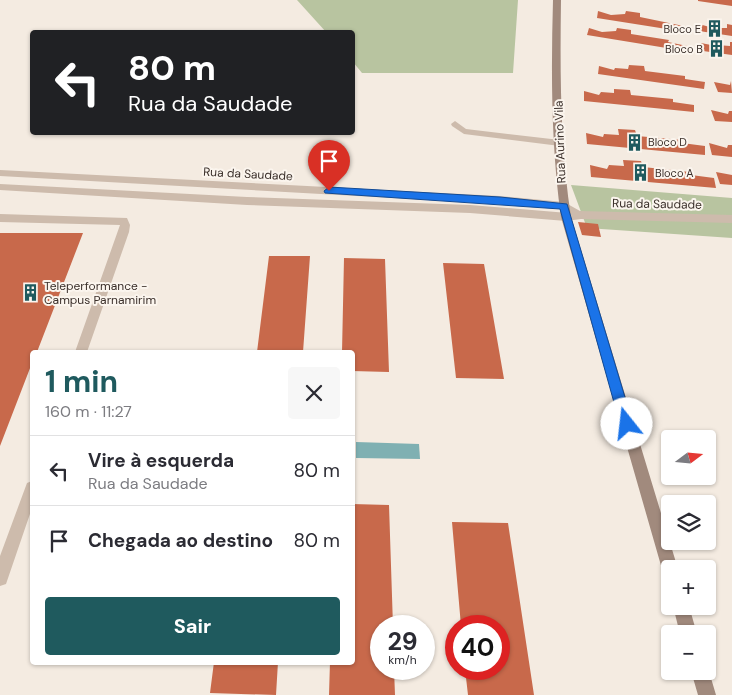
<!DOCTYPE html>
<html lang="pt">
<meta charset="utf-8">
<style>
:root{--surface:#fff;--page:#f7f7f7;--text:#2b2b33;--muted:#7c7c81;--line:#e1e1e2;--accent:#1f5a5e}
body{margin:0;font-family:"DM Sans",sans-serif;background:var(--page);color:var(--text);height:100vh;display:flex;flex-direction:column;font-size:19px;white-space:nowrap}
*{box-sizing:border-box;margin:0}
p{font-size:16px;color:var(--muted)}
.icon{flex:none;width:28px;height:28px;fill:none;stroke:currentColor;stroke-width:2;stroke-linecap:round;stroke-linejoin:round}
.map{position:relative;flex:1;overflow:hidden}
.sheet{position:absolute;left:30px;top:350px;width:325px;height:315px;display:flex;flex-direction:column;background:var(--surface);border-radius:5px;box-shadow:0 1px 4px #0004}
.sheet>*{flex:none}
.hud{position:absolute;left:30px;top:30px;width:325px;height:105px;border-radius:5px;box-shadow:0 1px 4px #0004;background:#202124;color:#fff;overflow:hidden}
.needle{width:32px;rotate:74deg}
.tools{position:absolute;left:661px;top:430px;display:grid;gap:10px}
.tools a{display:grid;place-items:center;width:55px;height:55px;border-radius:5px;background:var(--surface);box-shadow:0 1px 4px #0004;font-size:25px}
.speed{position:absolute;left:370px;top:615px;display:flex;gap:10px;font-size:25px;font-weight:700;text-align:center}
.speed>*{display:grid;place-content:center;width:65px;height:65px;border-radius:50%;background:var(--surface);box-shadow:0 1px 4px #0004;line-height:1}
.speed small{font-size:12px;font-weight:400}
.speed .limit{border:8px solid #d22;background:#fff;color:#111}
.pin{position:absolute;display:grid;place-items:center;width:42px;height:42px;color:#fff;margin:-51px -21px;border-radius:50% 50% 50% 0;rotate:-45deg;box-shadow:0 0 5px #0007}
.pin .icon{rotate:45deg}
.me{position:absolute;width:55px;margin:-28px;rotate:344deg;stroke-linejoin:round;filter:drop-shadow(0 0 4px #0008)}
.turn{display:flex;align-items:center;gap:18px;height:105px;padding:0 15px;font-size:22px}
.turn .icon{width:65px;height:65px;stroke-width:2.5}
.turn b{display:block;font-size:35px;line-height:42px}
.round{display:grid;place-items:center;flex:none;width:52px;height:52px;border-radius:5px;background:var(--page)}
.overview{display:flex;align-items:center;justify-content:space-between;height:85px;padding:0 15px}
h1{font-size:30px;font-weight:700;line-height:38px;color:var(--accent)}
.primary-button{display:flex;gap:10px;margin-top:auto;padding:10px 15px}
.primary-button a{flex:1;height:58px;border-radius:5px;background:var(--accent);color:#fff;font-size:20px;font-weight:700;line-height:58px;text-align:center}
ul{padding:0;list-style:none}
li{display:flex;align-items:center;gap:15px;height:70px;padding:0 15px;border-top:1px solid var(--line)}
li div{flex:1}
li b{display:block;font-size:19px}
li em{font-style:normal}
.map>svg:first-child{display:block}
.green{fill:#b8c4a0}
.water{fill:#7fb0b2}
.building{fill:#c8694b}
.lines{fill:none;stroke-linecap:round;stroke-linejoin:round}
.lane{fill:#cdbbac;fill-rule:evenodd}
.street{fill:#cdbbac;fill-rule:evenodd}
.secondary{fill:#a18a7d;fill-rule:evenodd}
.route{fill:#1a73e8;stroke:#114b97}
.labels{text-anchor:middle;stroke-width:4;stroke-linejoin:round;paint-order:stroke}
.far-poi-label{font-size:11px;fill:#3b302b;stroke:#fbf5ee;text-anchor:end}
.street-label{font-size:12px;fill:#3b302b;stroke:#fbf5ee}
.poi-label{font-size:12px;fill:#3b302b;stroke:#fbf5ee;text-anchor:start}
</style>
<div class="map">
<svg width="732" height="695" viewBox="0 0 732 695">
<rect width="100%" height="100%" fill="#f4ebe1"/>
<path class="green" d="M297 0H518L513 73H362L353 62 352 32H326Z
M571 185 732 198V238L587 228Z"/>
<path class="water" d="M356 442 419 444 420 459 356 458Z"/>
<path class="building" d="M698 0H732V6L698 1Z
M598 11 611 15 625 14 626 11 640 13V17L693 28 692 33 597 18Z
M699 24 713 28H727V24L732 25V36L699 31Z
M589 28 602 32 616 31 617 28 631 30V34L669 40 668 42 687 46 685 51 587 35Z
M730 42H732V55L703 51 701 43 716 46 717 45 730 46Z
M629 65 644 66 645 71 685 76V79L705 82 704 89 598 74 599 66 614 70 615 68 628 69Z
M731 81 732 93 718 92 714 82 730 85Z
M614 89 630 90 631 95 673 99V102L694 105V112L584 101V91L599 95 601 92 614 93Z
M711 110 728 114 729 111H732V122L715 121Z
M618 129 635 130 637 136 682 140V143L705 146V155L587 144 586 133 603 137 604 134 619 135Z
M709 143 727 148 728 145H732V157L712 155Z
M623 160 641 161 643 167 690 172 691 175 714 178 716 188 591 177 590 165 607 169 609 165 624 166Z
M716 172 732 175V185L720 184Z
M578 222 598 224 601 237 582 235Z
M0 233H83L37 352H32V363L0 446Z
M269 256H310L303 352H257Z
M344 258 385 259 389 372 352 371V352H342Z
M443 263 484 264 504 379 456 378Z
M352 504 389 505 393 626H381V669H394L395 695H329L330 662H352Z
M452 522 508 523 534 695H468L465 669H499V626H461Z
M214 662H278L276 695 210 693Z"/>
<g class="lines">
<path class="lane" d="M455 121 466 129 560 140 564 143 560 146 464 134 452 126 451 124Z"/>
<path class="street" d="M0 170 500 196 564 202 580 211 732 215V223L581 219 566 221 470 213 247 205 0 190V184L247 197 470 205 568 213 562 209 500 204 0 176Z
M0 214 127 218 130 225 129 232 87 352H75L120 225 0 222Z
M32 481V508L6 584 0 586V556L27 483Z"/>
<path class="secondary" d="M553 0H561C560 72 560 146 571 217L678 569H670V577L664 575 662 569 561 217C551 146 551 72 553 0Z
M673 606H689L697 634H680Z
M708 668 716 695H698L691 671H708Z"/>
</g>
<path class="route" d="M329 187 500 197 567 204 633 424 631 428 627 429 622 428 620 424 560 209 325 193 324 191Z"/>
<defs>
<symbol id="building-bare" viewBox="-9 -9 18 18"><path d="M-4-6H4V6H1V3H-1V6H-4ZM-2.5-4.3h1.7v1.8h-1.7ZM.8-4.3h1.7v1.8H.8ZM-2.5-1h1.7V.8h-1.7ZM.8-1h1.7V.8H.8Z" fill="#1f5a5e" stroke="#fbf5ee" stroke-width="2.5" paint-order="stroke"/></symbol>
</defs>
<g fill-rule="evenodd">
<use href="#building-bare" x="702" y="16" width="25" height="25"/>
<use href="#building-bare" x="704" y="36" width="25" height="25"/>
<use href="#building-bare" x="622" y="130" width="25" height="25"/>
<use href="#building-bare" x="628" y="160" width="25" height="25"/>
<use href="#building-bare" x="18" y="280" width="25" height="25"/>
</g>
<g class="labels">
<g class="far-poi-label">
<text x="701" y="33">Bloco E</text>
<text x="703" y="53">Bloco B</text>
<text x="648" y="146" text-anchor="start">Bloco D</text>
<text x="655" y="177" text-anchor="start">Bloco A</text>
</g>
<g class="street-label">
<text transform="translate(560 142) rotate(-92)" y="4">Rua Aurino Vila</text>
<text transform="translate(248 174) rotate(3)" y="4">Rua da Saudade</text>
<text transform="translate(657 204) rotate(1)" y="4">Rua da Saudade</text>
</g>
<g class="poi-label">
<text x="44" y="290">Teleperformance -<tspan x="44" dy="14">Campus Parnamirim</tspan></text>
</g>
</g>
</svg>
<div class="tools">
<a><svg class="needle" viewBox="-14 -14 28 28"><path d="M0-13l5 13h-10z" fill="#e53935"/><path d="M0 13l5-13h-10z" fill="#7c7c81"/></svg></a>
<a><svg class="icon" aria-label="layers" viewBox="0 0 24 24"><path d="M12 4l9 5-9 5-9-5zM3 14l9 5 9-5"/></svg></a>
<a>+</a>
<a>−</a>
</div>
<div class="speed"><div>29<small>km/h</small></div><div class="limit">40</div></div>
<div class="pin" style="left:329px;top:191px;background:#d93025"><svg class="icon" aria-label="arrive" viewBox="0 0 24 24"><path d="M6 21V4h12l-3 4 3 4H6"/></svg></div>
<svg class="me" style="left:627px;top:424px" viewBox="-20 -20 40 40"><circle r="19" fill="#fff"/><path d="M0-13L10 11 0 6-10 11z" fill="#1a73e8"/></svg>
<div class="hud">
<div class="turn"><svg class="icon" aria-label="left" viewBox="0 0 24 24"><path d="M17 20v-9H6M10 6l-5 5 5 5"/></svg><div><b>80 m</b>Rua da Saudade</div></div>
</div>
<section class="sheet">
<div class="overview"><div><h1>1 min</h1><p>160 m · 11:27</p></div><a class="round"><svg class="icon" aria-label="close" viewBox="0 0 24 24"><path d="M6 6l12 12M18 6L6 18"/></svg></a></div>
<ul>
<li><svg class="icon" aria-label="left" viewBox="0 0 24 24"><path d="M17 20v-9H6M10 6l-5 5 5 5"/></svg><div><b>Vire à esquerda</b><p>Rua da Saudade</p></div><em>80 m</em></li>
<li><svg class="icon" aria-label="arrive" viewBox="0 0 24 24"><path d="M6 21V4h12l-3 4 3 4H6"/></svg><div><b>Chegada ao destino</b></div><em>80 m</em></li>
</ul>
<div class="primary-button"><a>Sair</a></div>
</section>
</div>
